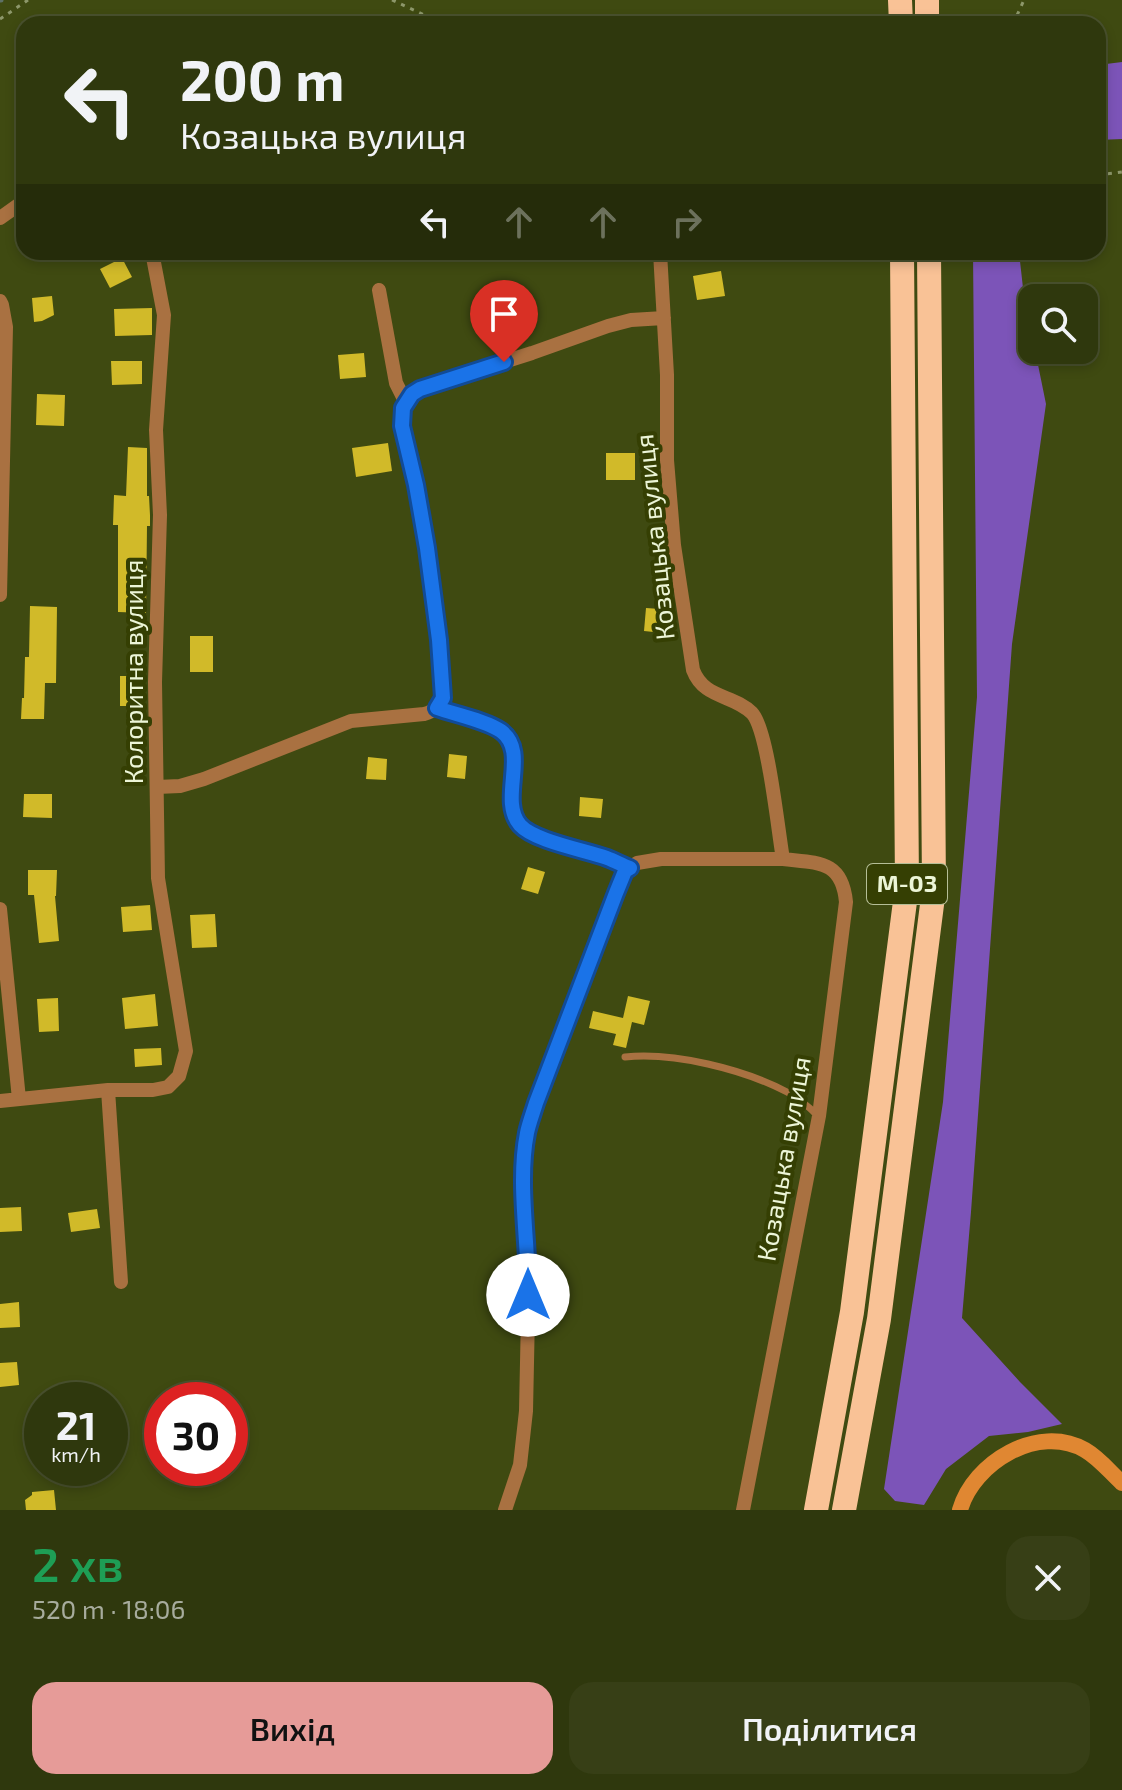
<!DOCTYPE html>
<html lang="uk">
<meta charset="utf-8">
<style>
:root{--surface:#2f380d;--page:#373f16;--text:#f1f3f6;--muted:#a7ac9d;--line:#4a522e;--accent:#e69b98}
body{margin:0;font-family:"Exo 2",sans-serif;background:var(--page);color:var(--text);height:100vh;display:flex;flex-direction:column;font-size:30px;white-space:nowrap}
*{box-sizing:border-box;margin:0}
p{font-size:26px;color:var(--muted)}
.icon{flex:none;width:44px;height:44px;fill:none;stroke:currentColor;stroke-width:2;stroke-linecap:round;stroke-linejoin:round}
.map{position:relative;height:1510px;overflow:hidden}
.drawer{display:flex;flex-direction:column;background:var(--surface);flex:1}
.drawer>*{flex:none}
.top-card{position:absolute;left:16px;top:16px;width:1090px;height:244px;border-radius:24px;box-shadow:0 4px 12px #0003,0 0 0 2px var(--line);background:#2f380d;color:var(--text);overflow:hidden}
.tools{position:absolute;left:1018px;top:284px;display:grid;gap:16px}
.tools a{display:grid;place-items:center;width:80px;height:80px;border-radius:16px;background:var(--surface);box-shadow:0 4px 12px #0003,0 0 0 2px var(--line);font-size:40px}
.speed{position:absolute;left:24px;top:1382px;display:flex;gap:16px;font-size:40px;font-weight:700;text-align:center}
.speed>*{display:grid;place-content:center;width:104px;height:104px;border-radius:50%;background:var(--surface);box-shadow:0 4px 12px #0003,0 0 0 2px var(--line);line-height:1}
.speed small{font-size:20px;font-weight:400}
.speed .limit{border:12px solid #d22;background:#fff;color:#111}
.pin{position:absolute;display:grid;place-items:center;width:68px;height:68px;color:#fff;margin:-82px -34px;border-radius:50% 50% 50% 0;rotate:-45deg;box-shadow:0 0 8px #0007}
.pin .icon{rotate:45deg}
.me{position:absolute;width:88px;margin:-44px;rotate:0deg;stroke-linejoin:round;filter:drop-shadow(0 0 6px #0008)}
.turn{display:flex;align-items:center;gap:28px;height:168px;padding:0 32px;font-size:36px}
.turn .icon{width:104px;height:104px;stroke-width:2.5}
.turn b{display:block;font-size:56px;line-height:68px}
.lanes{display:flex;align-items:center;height:76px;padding:0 32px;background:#0003;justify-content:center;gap:40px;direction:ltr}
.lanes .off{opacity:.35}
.round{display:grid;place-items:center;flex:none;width:84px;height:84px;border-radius:24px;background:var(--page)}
.summary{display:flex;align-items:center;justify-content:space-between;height:136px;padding:0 32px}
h1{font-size:48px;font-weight:600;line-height:60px;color:#1e9e55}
.button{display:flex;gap:16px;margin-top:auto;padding:16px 32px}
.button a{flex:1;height:92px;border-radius:24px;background:var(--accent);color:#111;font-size:32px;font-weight:600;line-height:92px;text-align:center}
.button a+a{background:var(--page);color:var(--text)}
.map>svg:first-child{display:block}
.forest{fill:#7c54b8}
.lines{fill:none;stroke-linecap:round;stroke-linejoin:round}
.stream{stroke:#5e7165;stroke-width:5}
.building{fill:#d1ba29}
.path{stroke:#8d976a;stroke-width:3;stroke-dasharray:4 6;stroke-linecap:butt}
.lane{stroke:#a97141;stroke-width:7}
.street{stroke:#a97141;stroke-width:14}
.secondary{stroke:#e08732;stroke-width:16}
.highway{stroke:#f9c296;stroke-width:24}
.route-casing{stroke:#114b97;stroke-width:20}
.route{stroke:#1a73e8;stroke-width:14}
.labels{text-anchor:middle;stroke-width:8;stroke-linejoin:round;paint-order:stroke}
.shield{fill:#353f03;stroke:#b5be97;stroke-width:2}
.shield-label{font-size:24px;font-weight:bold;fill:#ecf5d7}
.street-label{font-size:26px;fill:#ecf5d7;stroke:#353f03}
</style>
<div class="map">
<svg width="1122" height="1510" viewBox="0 0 1122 1510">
<rect width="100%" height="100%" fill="#3f4a11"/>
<path class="forest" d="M1122 62V139L1098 140V65Z
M973 252H1019L1023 288 1032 336V350H1035L1046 404 1012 644 971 1212 962 1318 1020 1382 1062 1424 1028 1432 989 1436 946 1469 924 1505 895 1501 884 1489 943 1102 977 697Z"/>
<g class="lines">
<path class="stream" d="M0 0H1"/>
</g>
<path class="building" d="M122 258 132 277 110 288 100 269Z
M721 271 725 296 697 300 693 276Z
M52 296 54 315 42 321 34 322 32 298Z
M152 308V335L115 336 114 309Z
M364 353 366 377 340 379 338 355Z
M111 361H142V384L112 385Z
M37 394 65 395 64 426 36 425Z
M388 443 392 471 356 477 352 448Z
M128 447 147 448V496H149L150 515V526H147L146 613 118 612V525H113L114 495 126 496Z
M606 453H635V480H606Z
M30 606 57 607 56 683H45L44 719H21L22 698H24L25 657H29Z
M646 608 674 610 673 634 644 631Z
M190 636H213V672H190Z
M120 676H142V706H120Z
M449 754 467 756 465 779 447 777Z
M368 757 387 759 386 780 366 779Z
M24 794H52V818L23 817Z
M580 797 603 799 601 818 579 816Z
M528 867 545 872 538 894 521 889Z
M28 870H57L56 896H55L59 941 39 943 34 895H28Z
M150 905 152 930 123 932 121 907Z
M215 914 217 947 192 948 190 915Z
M155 994 158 1026 125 1029 122 998Z
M628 996 650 1001 644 1025 632 1022 626 1048 613 1045 616 1034 589 1028 593 1011 623 1018Z
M58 998 59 1031 39 1032 37 999Z
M161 1048 162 1065 135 1067 134 1049Z
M21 1207 22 1231 0 1232V1208Z
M97 1209 100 1228 71 1232 68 1213Z
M19 1302 20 1327 0 1328V1304Z
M17 1362 19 1385 0 1387V1363Z
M54 1490 56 1510H26L25 1500 32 1495V1492Z"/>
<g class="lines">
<path class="path" d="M392 0 444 24
M0 19 28 0
M861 24 881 18
M1013 24 1024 0
M1098 175 1122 172"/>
<path class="lane" d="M625 1057C674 1052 743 1069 787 1092 798 1098 808 1106 817 1115"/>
<path class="street" d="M0 218 24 201
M660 252 667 375V460L674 545 693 670C704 699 733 694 752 713 768 730 778 831 783 859 818 863 842 860 846 902L819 1116 743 1510
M379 290 396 383 406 403
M0 301 2 305 6 327 0 595
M437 708C454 714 488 721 501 731 530 752 498 799 520 825 534 841 586 850 607 858 615 861 622 865 630 868
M157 787 180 786 204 779 351 721 424 714C434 711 439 708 443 698L439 640 427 548 416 485 402 426 403 408 412 394 420 389 532 353 608 326 631 320 664 318
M0 909 19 1099
M108 1090 121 1282
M0 1101 108 1090H153L168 1087 179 1076 186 1051 158 878 155 682 160 515 156 430 164 315 152 252
M505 1510 520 1465 526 1411 529 1266 523 1175 527 1134 536 1103 625 871 637 863 661 859H783"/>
<path class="secondary" d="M960 1510C973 1463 1038 1423 1085 1450 1099 1458 1110 1472 1122 1483"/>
<path class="highway" d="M900 0 901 24
M927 0V24
M816 1510 852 1312 907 886 902 252
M844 1510 879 1319 934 889 929 252"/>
</g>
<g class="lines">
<defs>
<path id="route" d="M504 362 420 389 412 394 403 408 402 426 416 485 427 548 439 640 443 698 437 708C454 714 487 721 501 731 530 752 498 799 520 825 534 841 585 850 607 858 615 861 622 865 630 868L625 871 616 893 536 1103C533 1113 529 1123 527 1133 517 1184 529 1243 528 1295"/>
</defs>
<use href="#route" class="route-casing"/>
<use href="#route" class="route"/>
</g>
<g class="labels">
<rect class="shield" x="867" y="864" width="80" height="40" rx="6"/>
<g class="shield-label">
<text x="907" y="892">М-03</text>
</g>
<g class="street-label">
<text transform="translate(655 537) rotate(-96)" y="9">Козацька вулиця</text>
<text transform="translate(134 672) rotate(-90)" y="9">Колоритна вулиця</text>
<text transform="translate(784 1159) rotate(-80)" y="9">Козацька вулиця</text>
</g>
</g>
</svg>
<div class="tools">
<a><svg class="icon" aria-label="search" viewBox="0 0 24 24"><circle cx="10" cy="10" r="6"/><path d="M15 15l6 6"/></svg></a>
</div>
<div class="speed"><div>21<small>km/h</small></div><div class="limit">30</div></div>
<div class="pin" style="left:504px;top:362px;background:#d93025"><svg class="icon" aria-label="arrive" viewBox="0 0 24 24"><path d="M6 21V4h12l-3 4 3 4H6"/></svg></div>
<svg class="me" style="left:528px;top:1295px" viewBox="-20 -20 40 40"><circle r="19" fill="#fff"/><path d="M0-13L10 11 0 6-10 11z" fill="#1a73e8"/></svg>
<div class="top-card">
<div class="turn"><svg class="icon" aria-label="left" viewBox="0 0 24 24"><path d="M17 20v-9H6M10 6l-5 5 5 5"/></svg><div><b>200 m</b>Козацька вулиця</div></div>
<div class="lanes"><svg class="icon" aria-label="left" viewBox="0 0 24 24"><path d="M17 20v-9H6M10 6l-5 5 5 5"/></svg><svg class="icon off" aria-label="ahead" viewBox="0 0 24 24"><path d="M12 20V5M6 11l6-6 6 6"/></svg><svg class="icon off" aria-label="ahead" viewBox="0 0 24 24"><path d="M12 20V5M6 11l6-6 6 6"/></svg><svg class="icon off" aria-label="right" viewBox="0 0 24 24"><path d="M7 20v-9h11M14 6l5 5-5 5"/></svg></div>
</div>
</div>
<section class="drawer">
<div class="summary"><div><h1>2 хв</h1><p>520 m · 18:06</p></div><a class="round"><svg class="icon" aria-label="close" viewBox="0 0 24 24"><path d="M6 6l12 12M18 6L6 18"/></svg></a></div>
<div class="button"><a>Вихід</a><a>Поділитися</a></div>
</section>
